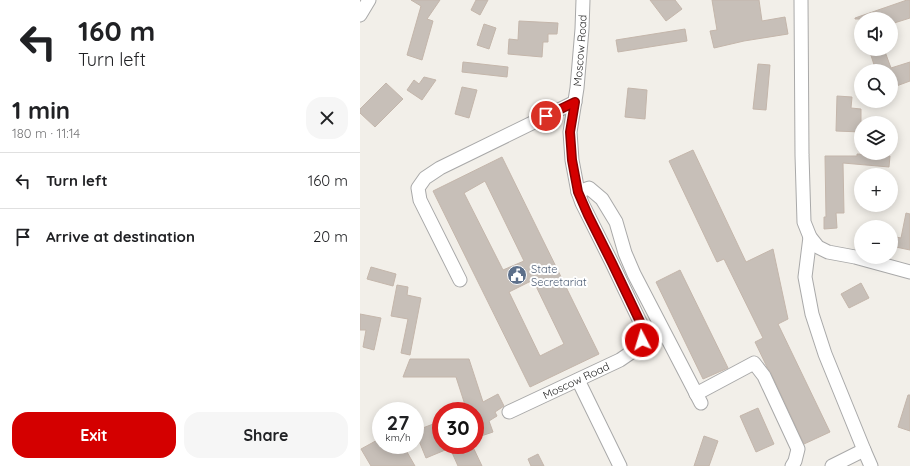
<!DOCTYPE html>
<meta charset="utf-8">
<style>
:root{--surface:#fff;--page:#f6f6f6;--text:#202124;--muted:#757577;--line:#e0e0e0;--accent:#d40000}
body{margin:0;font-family:Quicksand,sans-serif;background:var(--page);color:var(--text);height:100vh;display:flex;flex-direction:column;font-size:15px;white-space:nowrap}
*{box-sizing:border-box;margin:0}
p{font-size:13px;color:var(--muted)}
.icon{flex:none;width:22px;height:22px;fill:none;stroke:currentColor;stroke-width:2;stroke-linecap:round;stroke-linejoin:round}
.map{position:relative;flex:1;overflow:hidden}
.details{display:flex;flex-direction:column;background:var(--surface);width:360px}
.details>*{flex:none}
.top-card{background:#fff;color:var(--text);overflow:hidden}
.controls{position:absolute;left:494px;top:12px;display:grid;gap:8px}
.controls a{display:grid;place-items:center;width:44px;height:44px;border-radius:50%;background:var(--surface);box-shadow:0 2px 10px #0003;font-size:20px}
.speed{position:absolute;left:12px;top:402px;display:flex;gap:8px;font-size:20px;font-weight:700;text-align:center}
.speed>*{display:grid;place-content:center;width:52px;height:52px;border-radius:50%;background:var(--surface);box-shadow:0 2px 10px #0003;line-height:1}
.speed small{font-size:10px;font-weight:400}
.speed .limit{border:6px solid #d22;background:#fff;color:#111}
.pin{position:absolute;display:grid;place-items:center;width:34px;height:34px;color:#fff;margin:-17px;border:2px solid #fff;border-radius:50%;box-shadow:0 1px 4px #0007}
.me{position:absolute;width:44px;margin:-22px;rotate:355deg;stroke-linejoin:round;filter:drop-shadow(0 0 3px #0008)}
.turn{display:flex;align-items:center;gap:14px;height:84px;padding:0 12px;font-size:18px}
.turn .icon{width:52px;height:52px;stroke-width:2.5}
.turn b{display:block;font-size:28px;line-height:34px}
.round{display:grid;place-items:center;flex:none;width:42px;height:42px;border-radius:16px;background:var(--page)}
.headline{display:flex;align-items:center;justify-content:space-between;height:68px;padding:0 12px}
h1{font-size:24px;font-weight:800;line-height:30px}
.action{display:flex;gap:8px;margin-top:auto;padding:8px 12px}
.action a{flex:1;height:46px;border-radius:16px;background:var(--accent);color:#fff;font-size:16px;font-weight:800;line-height:46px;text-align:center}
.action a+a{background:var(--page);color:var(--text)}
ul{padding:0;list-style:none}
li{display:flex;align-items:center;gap:12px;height:56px;padding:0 12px;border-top:1px solid var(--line)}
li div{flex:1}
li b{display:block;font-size:15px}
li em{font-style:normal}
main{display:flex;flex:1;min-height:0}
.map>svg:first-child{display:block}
.building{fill:#c7bfb8;stroke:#c4b6ab;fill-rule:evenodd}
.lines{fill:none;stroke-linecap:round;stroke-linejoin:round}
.minor-casing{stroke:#a9a9a9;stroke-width:15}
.minor{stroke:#fff;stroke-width:13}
.route-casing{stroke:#8a0000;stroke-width:10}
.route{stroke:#d40000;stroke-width:7}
.labels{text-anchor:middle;stroke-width:4;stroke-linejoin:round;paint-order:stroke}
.street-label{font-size:11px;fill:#222;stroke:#fff}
.service-label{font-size:11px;fill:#4e5e75;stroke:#fff;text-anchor:start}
</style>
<main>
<section class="details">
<div class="top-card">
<div class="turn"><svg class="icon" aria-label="left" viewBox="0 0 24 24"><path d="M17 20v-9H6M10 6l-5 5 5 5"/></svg><div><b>160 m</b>Turn left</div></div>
</div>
<div class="headline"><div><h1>1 min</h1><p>180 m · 11:14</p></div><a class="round"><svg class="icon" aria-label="close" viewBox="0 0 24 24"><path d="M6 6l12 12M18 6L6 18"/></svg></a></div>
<ul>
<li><svg class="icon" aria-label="left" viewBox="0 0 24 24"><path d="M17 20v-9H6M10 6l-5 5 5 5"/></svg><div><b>Turn left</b></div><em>160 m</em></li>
<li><svg class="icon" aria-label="arrive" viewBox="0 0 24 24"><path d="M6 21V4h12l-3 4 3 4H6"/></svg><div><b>Arrive at destination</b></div><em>20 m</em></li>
</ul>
<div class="action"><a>Exit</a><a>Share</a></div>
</section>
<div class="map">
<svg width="550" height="466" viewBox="0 0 550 466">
<rect width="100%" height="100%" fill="#f2efe9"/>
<path class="building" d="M51 0H80L67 19 73 21 62 60 47 55 61 6Z
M116 0H128L120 15 111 10Z
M290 0H315L322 9 306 21Z
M352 0H399L402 21 425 17 428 34 384 41 354 48 350 31 357 30Z
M547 0H550V18L531 24V19H495V18Z
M159 21 198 23 197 34H188V42H183L182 57 148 54 149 39 158 40Z
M124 24 136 28 129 49 117 45Z
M325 29 327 41 258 52 256 40Z
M509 49H524L531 68 550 62V81L531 88V71H516Z
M103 62 148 67 147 77 102 72Z
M398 64 410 65 406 110 393 109Z
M64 77 76 80 62 100 47 90 54 80 59 84Z
M26 83 43 99 15 127 0 113V109Z
M102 87 117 90 109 118 95 114Z
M268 88 287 90 285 119 265 117Z
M477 96 492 97 491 108 501 109V132L476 131Z
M333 150 386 262 413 249 428 319 418 324 470 432 444 444 411 373 407 367 395 342 403 338 364 259 357 262 309 161Z
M497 154 530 156 529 167 483 163 484 213H476L477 228 464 229V217H466L465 156H497Z
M142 157 239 354 170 387 73 191ZM125 181 164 261 143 270 104 193ZM173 280 204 344 180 356 149 292Z
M546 213 550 214V250L531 246V236L541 238Z
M11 267 36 274 33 286 7 279Z
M320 270 368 368 343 379 296 282Z
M501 283 509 298 489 308 481 294Z
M37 285 48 287 47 295 61 298 50 355 41 353 48 319 31 316Z
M0 314 21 318 14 350 3 347 6 330H0Z
M50 359H109L123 402 138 394 144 406 135 412 137 416 129 421 133 432 115 438V411H107L96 377H43Z
M548 395H550V431L538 427Z
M398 408 414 444 396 452 380 416Z
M81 421V445H112L122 466H98L90 448 66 458 55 431Z
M344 436 358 441 349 466H334Z
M21 438V445H43L55 466H11L1 449Z
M178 454 184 466H171L168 459Z"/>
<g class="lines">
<defs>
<g id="minor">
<path d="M441 0 442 155 444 222 450 237 458 247 468 252 495 257 550 272"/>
<path d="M0 15 9 0"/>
<path d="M218 192 229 188 242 199 256 222 265 253 274 274 341 403"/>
<path d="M450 237 445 277 452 314 465 354 504 450 511 466"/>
<path d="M100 280 60 200 58 188 65 178 80 168 215 102"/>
<path d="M218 380 260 466"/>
<path d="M336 394 394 363 404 376 438 449 435 461 432 466"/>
<path id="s1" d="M149 412 260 360 276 349 281 340 283 328 252 263 222 203 218 192 212 160 210 132 217 88 222 29 223 0"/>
<path d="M472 466 504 450"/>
</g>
</defs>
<use href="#minor" class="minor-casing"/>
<use href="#minor" class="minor"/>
</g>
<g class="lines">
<defs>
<path id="route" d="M186 116 215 102 210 132 212 160 218 192 228 215 252 263 283 328 282 340"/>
</defs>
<use href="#route" class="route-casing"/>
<use href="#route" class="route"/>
</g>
<defs>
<symbol id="civic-disc" viewBox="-11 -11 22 22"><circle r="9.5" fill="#5c6f8a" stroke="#fff"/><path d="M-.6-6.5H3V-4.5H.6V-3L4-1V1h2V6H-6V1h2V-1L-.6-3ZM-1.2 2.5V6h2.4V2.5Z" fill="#fff"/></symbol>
</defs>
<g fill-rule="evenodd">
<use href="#civic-disc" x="146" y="264" width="22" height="22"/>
</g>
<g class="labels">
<g class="street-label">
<text dy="4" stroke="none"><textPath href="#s1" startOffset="458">Moscow Road</textPath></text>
<text dy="4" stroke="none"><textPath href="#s1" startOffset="74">Moscow Road</textPath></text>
</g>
<g class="service-label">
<text x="171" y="273">State<tspan x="171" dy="13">Secretariat</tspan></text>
</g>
</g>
</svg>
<div class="controls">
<a><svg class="icon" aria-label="sound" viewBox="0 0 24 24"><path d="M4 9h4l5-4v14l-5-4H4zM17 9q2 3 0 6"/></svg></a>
<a><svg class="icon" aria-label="search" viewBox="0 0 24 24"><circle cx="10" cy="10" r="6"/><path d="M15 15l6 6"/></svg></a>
<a><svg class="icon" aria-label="layers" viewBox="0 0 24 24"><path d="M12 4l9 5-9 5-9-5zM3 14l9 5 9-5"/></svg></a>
<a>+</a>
<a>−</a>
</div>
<div class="speed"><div>27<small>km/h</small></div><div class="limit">30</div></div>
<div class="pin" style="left:186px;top:116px;background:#d93025"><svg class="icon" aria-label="arrive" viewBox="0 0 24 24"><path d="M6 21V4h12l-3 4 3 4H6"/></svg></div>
<svg class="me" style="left:282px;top:340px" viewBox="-20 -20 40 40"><circle r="17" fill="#d40000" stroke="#fff" stroke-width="3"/><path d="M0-11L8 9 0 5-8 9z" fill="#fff"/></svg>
</div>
</main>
